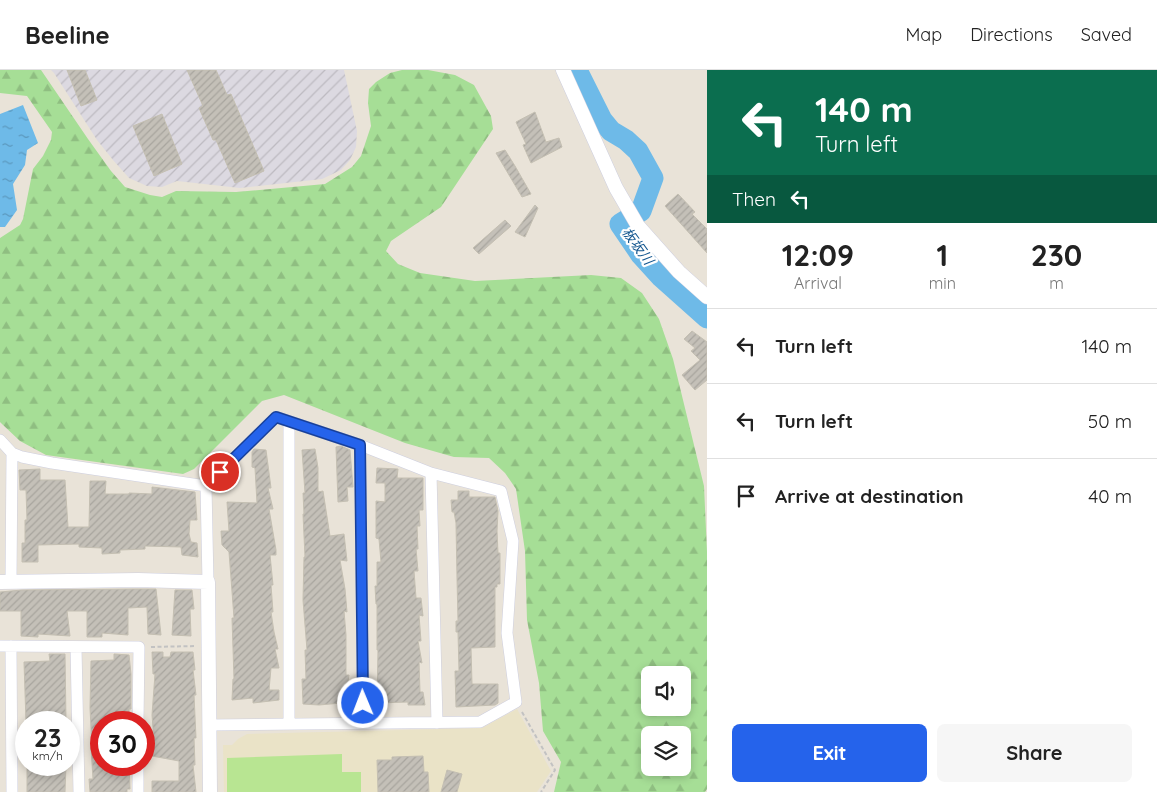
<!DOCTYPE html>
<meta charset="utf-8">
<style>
:root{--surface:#fff;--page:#f6f6f6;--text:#222;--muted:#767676;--line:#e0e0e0;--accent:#2563eb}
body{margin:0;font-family:Quicksand,"Noto Sans JP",sans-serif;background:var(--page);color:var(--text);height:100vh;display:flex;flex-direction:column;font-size:19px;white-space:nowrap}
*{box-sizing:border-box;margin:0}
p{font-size:16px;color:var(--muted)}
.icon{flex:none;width:28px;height:28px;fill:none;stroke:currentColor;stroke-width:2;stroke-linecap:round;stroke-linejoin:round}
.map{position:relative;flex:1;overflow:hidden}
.sheet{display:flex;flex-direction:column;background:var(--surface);width:450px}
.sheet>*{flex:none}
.banner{background:#0b6e4f;color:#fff;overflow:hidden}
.buttons{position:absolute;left:641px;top:596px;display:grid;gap:10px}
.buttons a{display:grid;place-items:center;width:50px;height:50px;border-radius:8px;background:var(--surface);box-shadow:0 2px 8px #0003;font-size:25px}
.speed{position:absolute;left:15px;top:641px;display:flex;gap:10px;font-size:25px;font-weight:700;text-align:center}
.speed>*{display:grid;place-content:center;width:65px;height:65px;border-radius:50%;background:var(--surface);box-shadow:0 2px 8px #0003;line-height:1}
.speed small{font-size:12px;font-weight:400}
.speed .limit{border:8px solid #d22;background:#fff;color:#111}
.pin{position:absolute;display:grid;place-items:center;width:42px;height:42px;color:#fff;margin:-21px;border:2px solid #fff;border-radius:50%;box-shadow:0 1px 5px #0007}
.me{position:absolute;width:55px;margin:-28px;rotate:359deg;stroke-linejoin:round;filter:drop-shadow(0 0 4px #0008)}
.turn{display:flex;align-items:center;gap:18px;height:105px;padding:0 25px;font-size:22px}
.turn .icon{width:65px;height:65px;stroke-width:2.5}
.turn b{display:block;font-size:35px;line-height:42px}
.then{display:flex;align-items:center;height:48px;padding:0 25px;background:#0003;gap:10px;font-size:19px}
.eta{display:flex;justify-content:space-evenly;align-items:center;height:85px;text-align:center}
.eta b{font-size:30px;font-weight:700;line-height:35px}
.button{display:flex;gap:10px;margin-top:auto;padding:10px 25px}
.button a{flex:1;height:58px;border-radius:8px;background:var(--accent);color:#fff;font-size:20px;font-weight:700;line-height:58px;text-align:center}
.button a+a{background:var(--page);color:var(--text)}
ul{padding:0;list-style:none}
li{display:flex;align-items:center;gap:15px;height:75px;padding:0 25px;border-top:1px solid var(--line)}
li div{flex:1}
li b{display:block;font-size:19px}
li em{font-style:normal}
header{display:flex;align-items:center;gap:30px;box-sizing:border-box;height:70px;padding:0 25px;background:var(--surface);border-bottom:1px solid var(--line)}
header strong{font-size:24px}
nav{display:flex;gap:28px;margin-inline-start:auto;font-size:18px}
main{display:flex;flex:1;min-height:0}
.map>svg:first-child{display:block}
.industrial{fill:url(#industrial-furrows)}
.education{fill:#eae3c7}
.forest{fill:url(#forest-firs);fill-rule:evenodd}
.pitch{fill:#b8e592}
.water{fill:url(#water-ripples)}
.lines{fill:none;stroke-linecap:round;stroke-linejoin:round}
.river{stroke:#6ebae8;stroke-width:21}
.building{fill:url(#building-hatch);stroke:#c4bfb2}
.minor-casing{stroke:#cecfdf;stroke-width:12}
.tertiary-casing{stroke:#cecfdf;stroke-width:15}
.path{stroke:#c2c2c2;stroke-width:2;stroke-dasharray:4 2.5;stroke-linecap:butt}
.minor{stroke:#fff;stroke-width:11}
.tertiary{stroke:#fff;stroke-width:14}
.route-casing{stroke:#184099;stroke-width:12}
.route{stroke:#2563eb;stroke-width:9}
.labels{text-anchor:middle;stroke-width:4.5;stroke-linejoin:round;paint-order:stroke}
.water-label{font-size:14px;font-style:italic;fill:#12568f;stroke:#fff}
</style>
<header>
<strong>Beeline</strong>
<nav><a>Map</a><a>Directions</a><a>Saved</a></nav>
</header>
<main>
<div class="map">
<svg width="707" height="722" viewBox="0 0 707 722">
<defs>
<pattern id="industrial-furrows" width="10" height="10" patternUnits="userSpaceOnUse" patternTransform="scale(1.25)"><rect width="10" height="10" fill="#dcd9e1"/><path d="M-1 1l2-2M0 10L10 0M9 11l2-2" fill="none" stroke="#bdbac1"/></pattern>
<pattern id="forest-firs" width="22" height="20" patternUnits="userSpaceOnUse" patternTransform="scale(1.25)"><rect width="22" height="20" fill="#a6de96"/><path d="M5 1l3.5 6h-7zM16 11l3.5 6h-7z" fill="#8fbe81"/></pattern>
<pattern id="water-ripples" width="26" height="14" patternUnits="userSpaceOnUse" patternTransform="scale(1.25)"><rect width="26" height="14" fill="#6ebae8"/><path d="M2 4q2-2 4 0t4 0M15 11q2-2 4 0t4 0" fill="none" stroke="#5a97bc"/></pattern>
<pattern id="building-hatch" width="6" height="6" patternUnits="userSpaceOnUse" patternTransform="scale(1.25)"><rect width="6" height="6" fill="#c4c0b8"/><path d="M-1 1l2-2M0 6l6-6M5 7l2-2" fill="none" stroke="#a8a59e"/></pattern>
</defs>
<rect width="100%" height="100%" fill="#e9e3d8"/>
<path class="industrial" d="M51 0H344L357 61 356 77 350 90 341 100 322 109 240 118 177 111 162 117 147 116 129 108 113 90 97 70 54 3Z"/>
<path class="education" d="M517 639 551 701 537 722H224L223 675H232L238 669 247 664 482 658Z"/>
<path class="forest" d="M0 0H41L88 69 111 101 125 117 150 125 162 127 176 121 236 122 325 114 352 97 361 86 371 56 368 33 369 19 376 12 390 3 402 0H428L455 5 474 15 491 46 493 59 441 137 391 171 386 181 398 194 420 203 475 211 591 205 621 208 642 223 659 249 673 289 704 416 707 482V719L705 722H554L561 692 543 661 539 613 527 550 525 481 516 419 505 403 489 388 454 387 405 373 284 325 262 331 194 399 183 404 46 385 20 371 2 354 0 352V168L20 155 23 149 33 99 43 86 51 70 52 62 27 26 0 23ZM650 605H682V638H650ZM650 665H682V698H650Z"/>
<path class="pitch" d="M342 684V702H361V722H227V688Z"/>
<path class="water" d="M23 35 38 73 27 80 25 95 13 114 17 140 5 157H0V44Z"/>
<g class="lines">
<path class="river" d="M577 0 602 50 611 61 626 70 638 81 653 108 641 141 620 154 641 185 661 207 707 248"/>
</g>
<path class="building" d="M67 0H85L97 30 81 36Z
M187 0H216L227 25 231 24 264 101 235 113 216 70H213L199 38 203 36Z
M535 42 546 72 559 68 562 77 531 93 523 75 526 74 516 52Z
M162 44 182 94 154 106 133 56Z
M505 80 515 96 531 124 522 127 496 83Z
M678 124 695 142 692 144 707 159V183L665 136Z
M535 135 538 138 525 167 515 162Z
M505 150 511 156 479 184 473 178Z
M692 261 707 272V310L695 320 682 305 700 290 691 281 695 278 684 269Z
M341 376 350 380 353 417H347L348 431 338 432 336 377Z
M254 379 266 380 271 418H268L273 439H269L276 480V485H270L273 515H271L273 542H271L274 562 278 579H275L279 598H271L269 620H279V630L253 633V628L232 630 233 609H234L232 548H234L229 482 222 475 221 461H229L227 432 257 433 255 398 252 397V382Z
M315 379 318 398V422L323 421 330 466 344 464 347 491 340 490 345 519 347 542 344 541 346 565V605H349L347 618H351L352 632 319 635 303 634 302 609H306L305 580H307L303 530 304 487H305L303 444H304L303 423H305L302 380Z
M377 398 398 399 397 408H423V440H419L420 456H417L418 479H416L418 501H414L416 528H421L423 546 419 545 421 571H418L422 593 419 592 420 622H423L425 635H408V632L377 633 378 580H377V534H376L375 516H377V492H381L379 469 376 468V431L385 432V413H376Z
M40 399V410H65L68 457H89L90 411H106L105 424H129V423L152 424V417L195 422 197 450H190L189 464 191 472 197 473 198 487 182 485 181 477 145 476V479L120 480V483L102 484V478L79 477V474L38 475V492H22V473H25V450H27L26 420H20L19 400Z
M458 421H469V427H495L498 441 497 461 498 483H500V514H497V517H495V577L471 578 472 614H498V633L495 635 456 637 455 601H459L458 562H456V551H458L457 508 456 453 454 442H452L451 430H458Z
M138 519H156L161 565 148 564 147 537 128 538V565L102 563V567H87V541H67L70 566 38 564V567L21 566V541H0V522L22 520Z
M175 520H192L194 539H190L191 566 172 565Z
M152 582H163V587H170L171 582H193L195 600H193L196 625H194L196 668H194L195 695H193L196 722H152V711H179V691L152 686V670H154L152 645 155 604H153Z
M49 584H65L66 652H26L24 592 50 591Z
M114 584 129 585 131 604V639H129V652H101V695H129L130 719H127V722H90L89 709H93L91 677H92L90 638 91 591 114 590Z
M423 686 424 702H428L429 722H378L377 690H392V687Z
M27 695H66L65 722H27Z
M447 700 462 704 457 722H441Z"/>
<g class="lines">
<defs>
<path id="minor" d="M289 352V654
M0 370 12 383 22 387 52 393 206 416
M360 375 363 652
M431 403 437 653
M11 512 12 383
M208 512 206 416 276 347 360 375 431 403 501 421 513 471 507 563 516 632 480 652 209 655
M0 576 139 577 138 652
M11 576 12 722
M76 577 79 722
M138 722V695"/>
<path id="tertiary" d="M563 0 616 118 638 156 679 202 707 227
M0 512 138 510 208 512 210 722"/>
</defs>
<use href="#minor" class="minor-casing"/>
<use href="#tertiary" class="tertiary-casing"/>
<path class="path" d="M151 577 196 576
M522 642 555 700 541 722"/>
<use href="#minor" class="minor"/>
<use href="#tertiary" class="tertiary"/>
</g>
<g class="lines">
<defs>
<path id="route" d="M220 402 276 347 360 375 363 633"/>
</defs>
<use href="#route" class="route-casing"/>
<use href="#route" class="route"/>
</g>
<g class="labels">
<g class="water-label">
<text transform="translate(638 176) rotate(54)" y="5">板坂川</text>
</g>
</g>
</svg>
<div class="buttons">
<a><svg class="icon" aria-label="sound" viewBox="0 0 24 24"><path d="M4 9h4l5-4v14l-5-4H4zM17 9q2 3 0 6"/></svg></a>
<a><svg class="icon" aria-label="layers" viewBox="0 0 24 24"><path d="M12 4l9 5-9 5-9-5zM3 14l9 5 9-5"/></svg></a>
</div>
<div class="speed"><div>23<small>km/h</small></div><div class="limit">30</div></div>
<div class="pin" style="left:220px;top:402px;background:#d93025"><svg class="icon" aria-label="arrive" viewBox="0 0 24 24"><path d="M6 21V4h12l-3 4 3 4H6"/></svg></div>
<svg class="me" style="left:363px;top:633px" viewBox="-20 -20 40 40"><circle r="17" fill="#2563eb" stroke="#fff" stroke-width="3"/><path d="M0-11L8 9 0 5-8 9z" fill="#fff"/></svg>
</div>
<section class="sheet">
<div class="banner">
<div class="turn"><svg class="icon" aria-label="left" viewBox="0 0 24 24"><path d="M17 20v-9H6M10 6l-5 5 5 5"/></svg><div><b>140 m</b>Turn left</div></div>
<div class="then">Then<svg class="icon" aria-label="left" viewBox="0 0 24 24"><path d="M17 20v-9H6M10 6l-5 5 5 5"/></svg></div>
</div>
<div class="eta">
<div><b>12:09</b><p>Arrival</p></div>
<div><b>1</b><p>min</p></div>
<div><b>230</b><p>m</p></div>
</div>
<ul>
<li><svg class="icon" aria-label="left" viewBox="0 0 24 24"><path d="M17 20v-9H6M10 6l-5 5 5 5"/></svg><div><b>Turn left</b></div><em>140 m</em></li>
<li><svg class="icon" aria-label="left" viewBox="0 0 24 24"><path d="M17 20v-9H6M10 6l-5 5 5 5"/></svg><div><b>Turn left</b></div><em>50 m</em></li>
<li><svg class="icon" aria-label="arrive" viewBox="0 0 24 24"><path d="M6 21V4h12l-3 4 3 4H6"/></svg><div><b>Arrive at destination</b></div><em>40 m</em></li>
</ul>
<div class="button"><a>Exit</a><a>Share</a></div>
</section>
</main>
